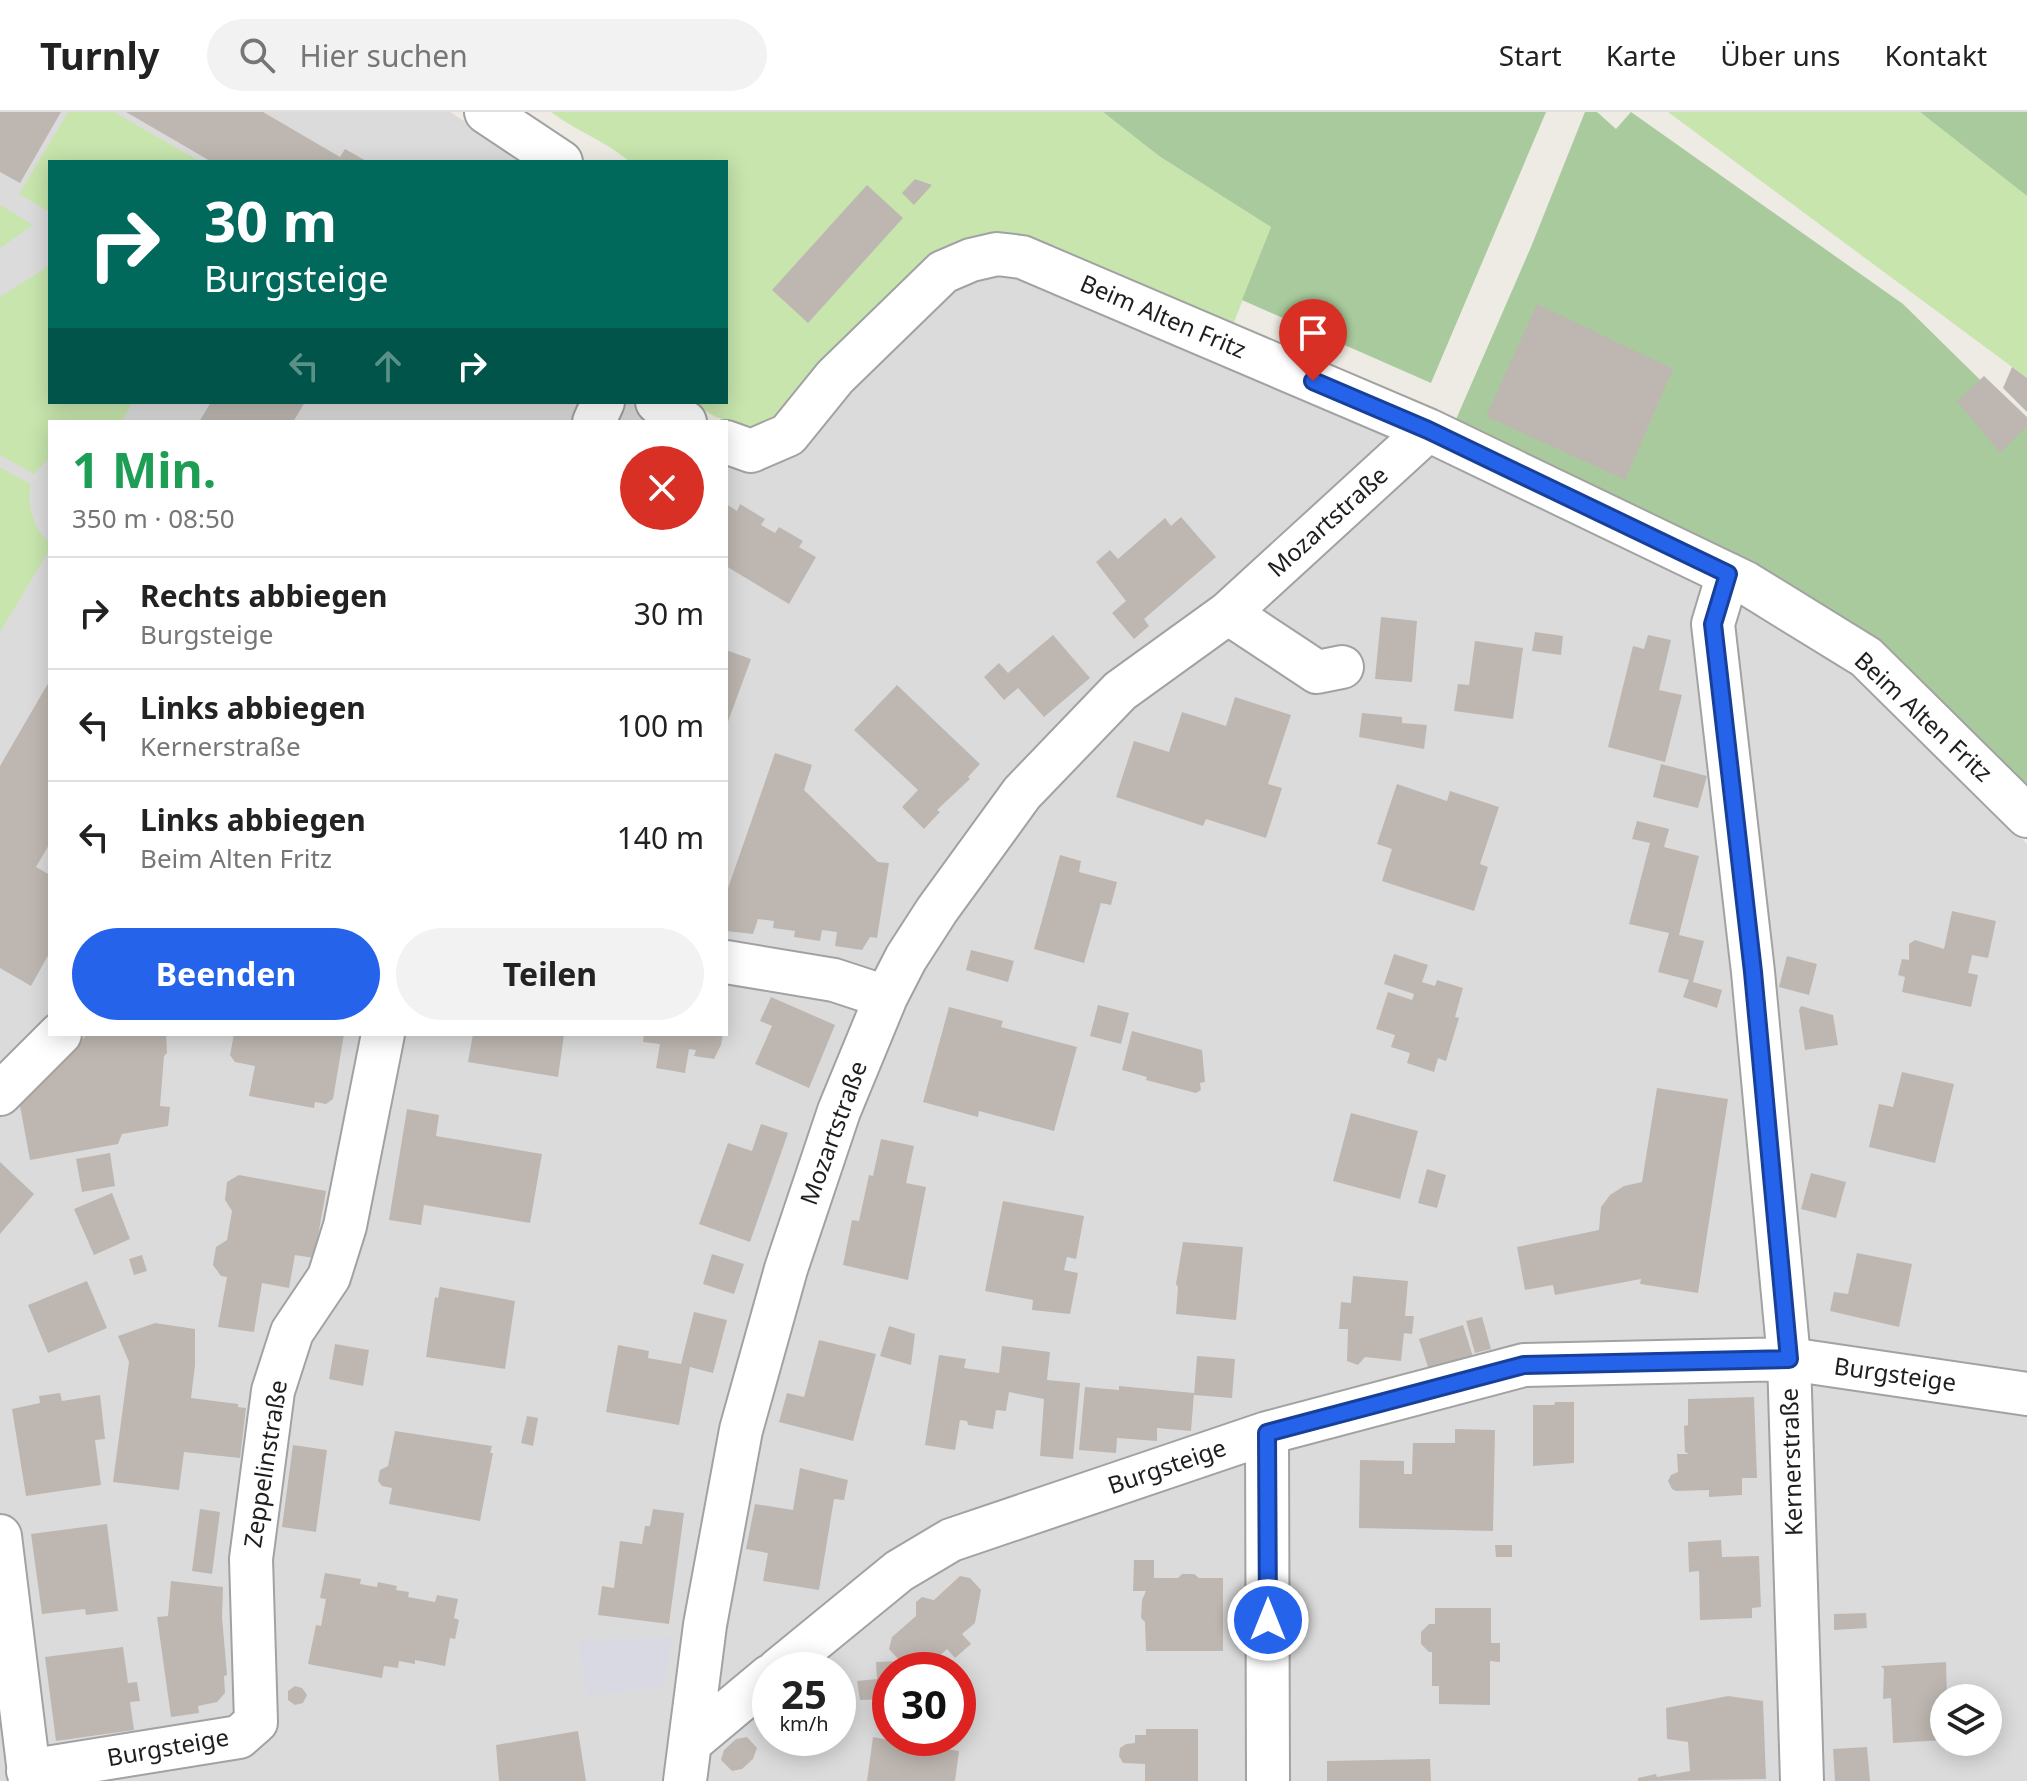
<!DOCTYPE html>
<html lang="de">
<meta charset="utf-8">
<style>
:root{--surface:#fff;--page:#f2f2f2;--text:#222;--muted:#767676;--line:#e0e0e0;--accent:#2563eb}
body{margin:0;font-family:"Noto Sans",sans-serif;background:var(--page);color:var(--text);height:100vh;display:flex;flex-direction:column;font-size:30px;white-space:nowrap}
*{box-sizing:border-box;margin:0}
p{font-size:26px;color:var(--muted)}
.icon{flex:none;width:44px;height:44px;fill:none;stroke:currentColor;stroke-width:2;stroke-linecap:round;stroke-linejoin:round}
.map{position:relative;flex:1;overflow:hidden}
.panel{position:absolute;left:48px;top:308px;width:680px;height:616px;display:flex;flex-direction:column;background:var(--surface);border-radius:0px;box-shadow:0 4px 20px #0003}
.panel>*{flex:none}
.hud{position:absolute;left:48px;top:48px;width:680px;height:244px;border-radius:0px;box-shadow:0 4px 20px #0003;background:#00695c;color:#fff;overflow:hidden}
.controls{position:absolute;left:1930px;top:1572px;display:grid;gap:16px}
.controls a{display:grid;place-items:center;width:72px;height:72px;border-radius:50%;background:var(--surface);box-shadow:0 4px 20px #0003;font-size:40px}
.speed{position:absolute;left:752px;top:1540px;display:flex;gap:16px;font-size:40px;font-weight:700;text-align:center}
.speed>*{display:grid;place-content:center;width:104px;height:104px;border-radius:50%;background:var(--surface);box-shadow:0 4px 20px #0003;line-height:1}
.speed small{font-size:20px;font-weight:400}
.speed .limit{border:12px solid #d22;background:#fff;color:#111}
.pin{position:absolute;display:grid;place-items:center;width:68px;height:68px;color:#fff;margin:-82px -34px;border-radius:50% 50% 50% 0;rotate:-45deg;box-shadow:0 0 8px #0007}
.pin .icon{rotate:45deg}
.me{position:absolute;width:88px;margin:-44px;rotate:0deg;stroke-linejoin:round;filter:drop-shadow(0 0 6px #0008)}
.turn{display:flex;align-items:center;gap:28px;height:168px;padding:0 24px;font-size:36px}
.turn .icon{width:104px;height:104px;stroke-width:2.5}
.turn b{display:block;font-size:56px;line-height:68px}
.lanes{display:flex;align-items:center;height:76px;padding:0 24px;background:#0003;justify-content:center;gap:40px;direction:ltr}
.lanes .off{opacity:.35}
.round{display:grid;place-items:center;flex:none;width:84px;height:84px;border-radius:42px;background:var(--page)}
.head{display:flex;align-items:center;justify-content:space-between;height:136px;padding:0 24px}
h1{font-size:48px;font-weight:700;line-height:60px;color:#1e9e55}
.button{display:flex;gap:16px;margin-top:auto;padding:16px 24px}
.button a{flex:1;height:92px;border-radius:48px;background:var(--accent);color:#fff;font-size:32px;font-weight:700;line-height:92px;text-align:center}
.button a+a{background:var(--page);color:var(--text)}
ul{padding:0;list-style:none}
li{display:flex;align-items:center;gap:24px;height:112px;padding:0 24px;border-top:2px solid var(--line)}
li div{flex:1}
li b{display:block;font-size:30px}
li em{font-style:normal}
header{display:flex;align-items:center;gap:48px;box-sizing:border-box;height:112px;padding:0 40px;background:var(--surface);border-bottom:2px solid var(--line)}
header strong{font-size:38px}
nav{display:flex;gap:44px;margin-inline-start:auto;font-size:28px}
.search{width:560px;height:72px;background:var(--page);display:flex;align-items:center;gap:20px;box-sizing:border-box;padding:0 28px;border-radius:44px;color:var(--muted);font-size:30px}
.map>svg:first-child{display:block}
.residential{fill:#dcdbdb;fill-rule:evenodd}
.grass{fill:#c7e5ad}
.forest{fill:#a8ca9c}
.plaza{fill:#d9d9e4}
.building{fill:#beb7b1}
.lines{fill:none;stroke-linecap:round;stroke-linejoin:round}
.minor-casing{stroke:#a2a2a2;stroke-width:46}
.minor{stroke:#fff;stroke-width:42}
.route-casing{stroke:#184099;stroke-width:20}
.route{stroke:#2563eb;stroke-width:14}
.labels{text-anchor:middle;stroke-width:6;stroke-linejoin:round;paint-order:stroke}
.street-label{font-size:24px;fill:#1e1e1e;stroke:#fff}
</style>
<header>
<strong>Turnly</strong>
<div class="search"><svg class="icon" aria-label="search" viewBox="0 0 24 24"><circle cx="10" cy="10" r="6"/><path d="M15 15l6 6"/></svg>Hier suchen</div>
<nav><a>Start</a><a>Karte</a><a>Über uns</a><a>Kontakt</a></nav>
</header>
<div class="map">
<svg width="2027" height="1669" viewBox="0 0 2027 1669">
<rect width="100%" height="100%" fill="#eeebe4"/>
<path class="residential" d="M0 0H450L528 50H50V290H631L650 310H50V922H726V351L752 360 800 340 850 278 954 176 977 167 998 162 1017 164 1420 336 1720 480 1854 561 2027 732V1669H0ZM770 1558H838V1626H770ZM890 1558H958V1626H890ZM1944 1586H1988V1630H1944Z"/>
<path class="grass" d="M68 0H114L201 50H50V100L19 82Z
M551 0H1103L1159 44 1271 115 1233 213 996 122 962 127 930 141 824 247 782 307 750 319 714 304 691 290H726V50H630C606 29 576 19 551 0Z
M1668 0H1920L2027 84V266Z
M0 93 33 113 0 136Z
M50 153V290H133L121 310H50V345L34 362 0 343V185Z
M0 355 30 372C28 395 32 416 50 431V437L0 520Z"/>
<path class="forest" d="M1103 0H1546L1431 271 1242 188 1271 115 1159 44Z
M1585 0H1597L1616 17 1631 0 1903 192 2027 314V678L1877 531 1454 312 1531 135Z
M1920 0H2027V84Z"/>
<path class="plaza" d="M672 1525 664 1574 587 1584 578 1529Z"/>
<path class="building" d="M0 0H61L20 71 0 60Z
M126 0H263L340 45 345 37 368 50H212Z
M915 67 932 73 914 93 902 81Z
M867 73 903 106 808 211 772 178Z
M1537 192 1673 257 1625 368 1486 304Z
M2012 255 2027 266V300L2003 276Z
M1984 264 2027 305V314L2000 341 1957 289Z
M211 290H305L293 310H199Z
M726 392 737 399 740 392 765 407 761 413 775 421 779 415 803 429 799 435 816 445 789 492 726 454Z
M1181 405 1216 445 1144 507 1149 514 1134 527 1112 501 1126 489 1096 450 1110 438 1118 447 1165 406 1171 414Z
M1381 505 1417 509 1412 570 1375 567Z
M1535 520 1563 524 1561 543 1532 539Z
M1053 523 1090 566 1044 605 1018 576 1004 588 984 565 999 551 1008 561Z
M1648 523 1671 528 1659 578 1682 583 1665 650 1608 635 1633 534 1644 537Z
M1475 529 1523 536 1513 607 1454 599 1458 572 1469 573Z
M726 538 751 547 726 615Z
M50 568V731L36 755 50 763V840L31 874 0 856V654Z
M897 573 980 652 968 665 970 667 937 698 940 700 924 717 902 695 918 678 854 618Z
M1235 585 1291 603 1268 672 1282 676 1266 726 1206 707 1203 714 1116 685 1134 629 1169 640 1182 600 1226 614Z
M1362 601 1402 605V611L1427 613 1424 637 1359 625Z
M775 641 812 653 804 678 878 750 889 751 877 826 870 825 862 838 835 834 837 820 822 818 820 829 794 825 795 819 773 816 774 809 758 807 753 822 726 819V782Z
M1661 652 1707 664 1698 696 1653 685Z
M1397 672 1447 689 1450 679 1499 695 1480 752 1488 755 1474 799 1382 769 1392 737 1377 732Z
M1637 709 1669 717 1664 735 1699 744 1679 823 1704 829 1693 870 1722 878 1717 896 1683 885 1689 868 1658 860 1669 821 1629 812 1650 731 1632 727Z
M1060 743 1081 749 1079 760 1117 770 1111 793 1101 791 1084 851 1034 837Z
M1952 799 1996 809 1988 846 1972 843 1968 861 1978 863 1971 895 1902 880 1905 865 1898 863 1902 847 1909 848V832L1915 828 1944 837Z
M971 838 1014 849 1008 870 966 858Z
M1394 842 1428 853 1422 870 1435 874 1437 868 1463 876 1455 905 1459 906 1446 949 1438 946 1434 960 1407 951 1410 941 1391 935 1395 923 1376 917 1388 880 1412 888 1414 882 1384 872Z
M1787 844 1817 852 1809 883 1779 875Z
M771 885 835 913 809 976 755 952 772 914 760 909Z
M1098 893 1129 901 1121 932 1090 924Z
M1801 894 1833 903 1838 933 1805 938 1799 898Z
M949 895 1003 909 1001 915 1077 935 1054 1019 979 999 978 1005 923 990Z
M1132 919 1202 938 1205 970 1200 971 1201 978 1196 981 1146 968 1147 965 1122 958Z
M87 922H166L167 941 164 944 160 994 170 995 168 1014 122 1022 118 1032 30 1048 20 994Z
M234 922H344L333 987 326 992 315 990 314 996 249 984 255 954 235 950 230 943Z
M473 922 564 923 558 965 468 950Z
M644 922H723L721 933 714 947 694 944 696 938 689 937 685 961 656 956 660 932 643 930Z
M1902 960 1954 972 1935 1051 1869 1035 1879 992 1893 995Z
M1657 976 1728 987 1698 1181 1640 1172 1641 1167 1555 1183 1553 1173 1525 1178 1517 1135 1599 1118 1601 1095 1610 1083 1624 1074 1642 1070Z
M407 997 439 1003 436 1024 542 1042 530 1111 424 1093 421 1113 389 1108Z
M1351 1001 1418 1019 1400 1087 1333 1069Z
M761 1012 788 1021 750 1130 699 1112 728 1031 752 1039Z
M881 1027 914 1034 906 1071 926 1075 908 1168 843 1153 852 1108 859 1109 869 1063 873 1064Z
M110 1041 115 1074 82 1080 76 1047Z
M0 1050 34 1082 0 1122Z
M1427 1057 1446 1063 1437 1096 1418 1091Z
M1811 1061 1846 1070 1836 1106 1801 1097Z
M239 1063 326 1079 314 1146 295 1143 289 1176 262 1171 254 1220 218 1215 227 1165 221 1164 213 1153 216 1135 227 1128 232 1099 225 1088 227 1070Z
M112 1081 130 1127 94 1143 74 1097Z
M1003 1089 1084 1104 1076 1147 1067 1145 1064 1158 1078 1161 1070 1202 1032 1198 1033 1188 985 1179Z
M1183 1130 1243 1135 1236 1208 1176 1202 1178 1175 1176 1172Z
M1857 1141 1912 1152 1899 1215 1830 1199 1834 1180 1848 1182Z
M712 1142 744 1152 734 1182 703 1172Z
M142 1143 147 1159 134 1163 129 1147Z
M1353 1164 1408 1169 1405 1204H1414L1412 1222 1404 1221 1401 1249 1365 1245 1358 1253 1347 1249 1348 1217H1339L1341 1190 1351 1191Z
M87 1169 107 1216 48 1241 28 1193Z
M440 1175 515 1189 505 1257 426 1245 435 1185 438 1186Z
M694 1200 727 1208 713 1261 690 1255 679 1313 606 1300 618 1233 649 1239 648 1246 681 1252Z
M1482 1205 1491 1237 1475 1241 1466 1209Z
M155 1211 195 1217V1253L191 1286 238 1292V1295L246 1296 240 1346 184 1340 179 1378 113 1370 129 1250 118 1224Z
M1463 1213 1473 1245 1429 1258 1419 1227Z
M889 1214 915 1222 911 1253 880 1244Z
M819 1228 876 1242 853 1329 779 1310 787 1281 804 1285Z
M335 1232 369 1238 363 1274 329 1267Z
M1002 1234 1050 1240 1047 1268 1080 1271 1073 1347 1040 1344 1044 1287 1009 1280 1006 1299 996 1298 993 1317 968 1313 967 1309 960 1308 955 1338 925 1333 939 1243 966 1247 964 1256 999 1261Z
M1197 1244 1235 1247 1232 1286 1194 1283Z
M1119 1274 1194 1281 1191 1319 1157 1316V1329L1117 1326 1116 1341 1079 1338 1085 1275 1119 1278Z
M60 1281 62 1289 100 1283 105 1327 95 1328 101 1373 26 1384 12 1297 40 1291 39 1284Z
M1754 1285 1757 1366H1742V1383L1709 1385V1378L1676 1379 1672 1377 1668 1369 1671 1363 1678 1360 1677 1342H1689L1685 1340 1684 1314 1688 1313V1287Z
M1555 1290H1574V1351L1533 1354V1293H1554Z
M527 1304 538 1306 533 1334 521 1331Z
M1455 1317 1495 1318 1493 1419 1359 1416 1360 1348 1404 1349V1362H1412L1413 1331H1455Z
M395 1319 492 1334 490 1341H493L480 1409 389 1392 392 1376 382 1374 378 1369 380 1358 388 1354Z
M293 1333 327 1338 316 1420 282 1415Z
M800 1356 848 1368 844 1388 834 1387 819 1478 763 1469 768 1441 746 1437 755 1392 793 1398Z
M200 1397 220 1400 212 1462 192 1459Z
M653 1397 684 1401 669 1512 598 1503 602 1474 614 1476 620 1429 642 1432 645 1414H650Z
M107 1412 118 1499 86 1503 85 1497 42 1502 31 1422Z
M1721 1428 1722 1445 1759 1444 1761 1495 1752 1496V1506L1700 1508 1699 1459 1689 1460 1688 1430Z
M1495 1433H1512V1445H1496Z
M1134 1448H1154V1466H1178L1182 1462H1194L1199 1466H1223V1539H1146L1145 1510 1141 1506 1142 1488 1146 1479H1133Z
M325 1461 361 1467 360 1472 377 1475 378 1470 397 1474 396 1478 409 1480 408 1485 435 1490 437 1483 458 1487 454 1506 459 1508 455 1527 450 1526 445 1554 415 1548V1552L399 1549 398 1556 384 1554 382 1566 308 1552 316 1513 321 1514 326 1487 320 1486Z
M960 1464 970 1466 981 1478 975 1511 962 1522 971 1532 955 1546 947 1537 936 1547 943 1546 944 1558H890V1587L860 1588 857 1569 877 1567 876 1550 900 1549 889 1537 892 1525 916 1504V1490L922 1485 934 1488Z
M171 1469 223 1475 222 1505 227 1563 224 1564 225 1581 217 1590 198 1594 199 1601 171 1605 157 1505 168 1504Z
M1435 1496H1491V1531H1500V1550L1490 1549V1593L1439 1592V1574H1432V1540H1429L1421 1532V1520L1429 1512H1435Z
M1866 1501 1867 1516 1834 1518V1502Z
M123 1535 128 1571 137 1570 140 1589 130 1590 134 1618 56 1629 45 1545Z
M1946 1550 1947 1586H1944V1628L1893 1631 1891 1586 1883 1587 1884 1557 1881 1554Z
M295 1574 302 1576 307 1583 303 1591 295 1593 288 1588V1579Z
M1728 1584 1763 1589 1766 1667 1638 1669V1666L1656 1662 1657 1665 1690 1659 1688 1630 1667 1627 1666 1596Z
M1146 1617H1198V1669H1145V1652L1123 1651 1119 1644 1120 1636 1126 1632 1135 1631V1623H1146Z
M578 1619 586 1669H499L496 1633Z
M747 1625 757 1636 753 1647 742 1657 732 1659 721 1648 724 1638 736 1627Z
M873 1625 911 1632V1626H942L940 1636 959 1639 955 1669H867Z
M1867 1635 1870 1669H1835L1833 1637Z
M1430 1647 1431 1669H1327V1649Z"/>
<g class="lines">
<defs>
<path id="minor" d="M486 0 561 50
M657 290 665 298 685 310
M594 310 603 290
M726 330 751 339 788 323 835 265 943 160 971 148 997 142 1022 145 1428 318 1746 471 1866 545 2027 704
M1728 462 1713 512 1753 860 1789 1247 1802 1669
M1228 501 1317 560 1342 555
M726 850 834 868 886 885
M0 982 60 922
M1267 1321 1268 1669
M0 1424 30 1669
M778 1558 899 1459 951 1428 1267 1321 1524 1253 1789 1247 2027 1282
M692 1629 770 1564
M28 1659 239 1625 256 1610 251 1447 273 1279 292 1220 329 1165 345 1114 383 922
M685 1669 705 1513 741 1318 786 1157 839 999 886 885 906 846 937 798 1022 681 1120 579 1228 501 1428 318"/>
</defs>
<use href="#minor" class="minor-casing"/>
<use href="#minor" class="minor"/>
</g>
<g class="lines">
<defs>
<path id="route" d="M1268 1508 1267 1321 1524 1253 1789 1247 1753 860 1713 512 1728 462 1428 318 1313 269"/>
</defs>
<use href="#route" class="route-casing"/>
<use href="#route" class="route"/>
</g>
<g class="labels">
<g class="street-label">
<text transform="translate(1163 205) rotate(23)" y="8">Beim Alten Fritz</text>
<text transform="translate(1328 410) rotate(-42)" y="8">Mozartstraße</text>
<text transform="translate(1923 605) rotate(43)" y="8">Beim Alten Fritz</text>
<text transform="translate(834 1021) rotate(-70)" y="8">Mozartstraße</text>
<text transform="translate(1895 1263) rotate(8)" y="8">Burgsteige</text>
<text transform="translate(1792 1350) rotate(-92)" y="8">Kernerstraße</text>
<text transform="translate(266 1352) rotate(-81)" y="8">Zeppelinstraße</text>
<text transform="translate(1167 1355) rotate(-19)" y="8">Burgsteige</text>
<text transform="translate(168 1636) rotate(-10)" y="8">Burgsteige</text>
</g>
</g>
</svg>
<div class="controls">
<a><svg class="icon" aria-label="layers" viewBox="0 0 24 24"><path d="M12 4l9 5-9 5-9-5zM3 14l9 5 9-5"/></svg></a>
</div>
<div class="speed"><div>25<small>km/h</small></div><div class="limit">30</div></div>
<div class="pin" style="left:1313px;top:269px;background:#d93025"><svg class="icon" aria-label="arrive" viewBox="0 0 24 24"><path d="M6 21V4h12l-3 4 3 4H6"/></svg></div>
<svg class="me" style="left:1268px;top:1508px" viewBox="-20 -20 40 40"><circle r="17" fill="#2563eb" stroke="#fff" stroke-width="3"/><path d="M0-11L8 9 0 5-8 9z" fill="#fff"/></svg>
<div class="hud">
<div class="turn"><svg class="icon" aria-label="right" viewBox="0 0 24 24"><path d="M7 20v-9h11M14 6l5 5-5 5"/></svg><div><b>30 m</b>Burgsteige</div></div>
<div class="lanes"><svg class="icon off" aria-label="left" viewBox="0 0 24 24"><path d="M17 20v-9H6M10 6l-5 5 5 5"/></svg><svg class="icon off" aria-label="ahead" viewBox="0 0 24 24"><path d="M12 20V5M6 11l6-6 6 6"/></svg><svg class="icon" aria-label="right" viewBox="0 0 24 24"><path d="M7 20v-9h11M14 6l5 5-5 5"/></svg></div>
</div>
<section class="panel">
<div class="head"><div><h1>1 Min.</h1><p>350 m · 08:50</p></div><a class="round" style="background:#d93025;color:#fff"><svg class="icon" aria-label="close" viewBox="0 0 24 24"><path d="M6 6l12 12M18 6L6 18"/></svg></a></div>
<ul>
<li><svg class="icon" aria-label="right" viewBox="0 0 24 24"><path d="M7 20v-9h11M14 6l5 5-5 5"/></svg><div><b>Rechts abbiegen</b><p>Burgsteige</p></div><em>30 m</em></li>
<li><svg class="icon" aria-label="left" viewBox="0 0 24 24"><path d="M17 20v-9H6M10 6l-5 5 5 5"/></svg><div><b>Links abbiegen</b><p>Kernerstraße</p></div><em>100 m</em></li>
<li><svg class="icon" aria-label="left" viewBox="0 0 24 24"><path d="M17 20v-9H6M10 6l-5 5 5 5"/></svg><div><b>Links abbiegen</b><p>Beim Alten Fritz</p></div><em>140 m</em></li>
</ul>
<div class="button"><a>Beenden</a><a>Teilen</a></div>
</section>
</div>
